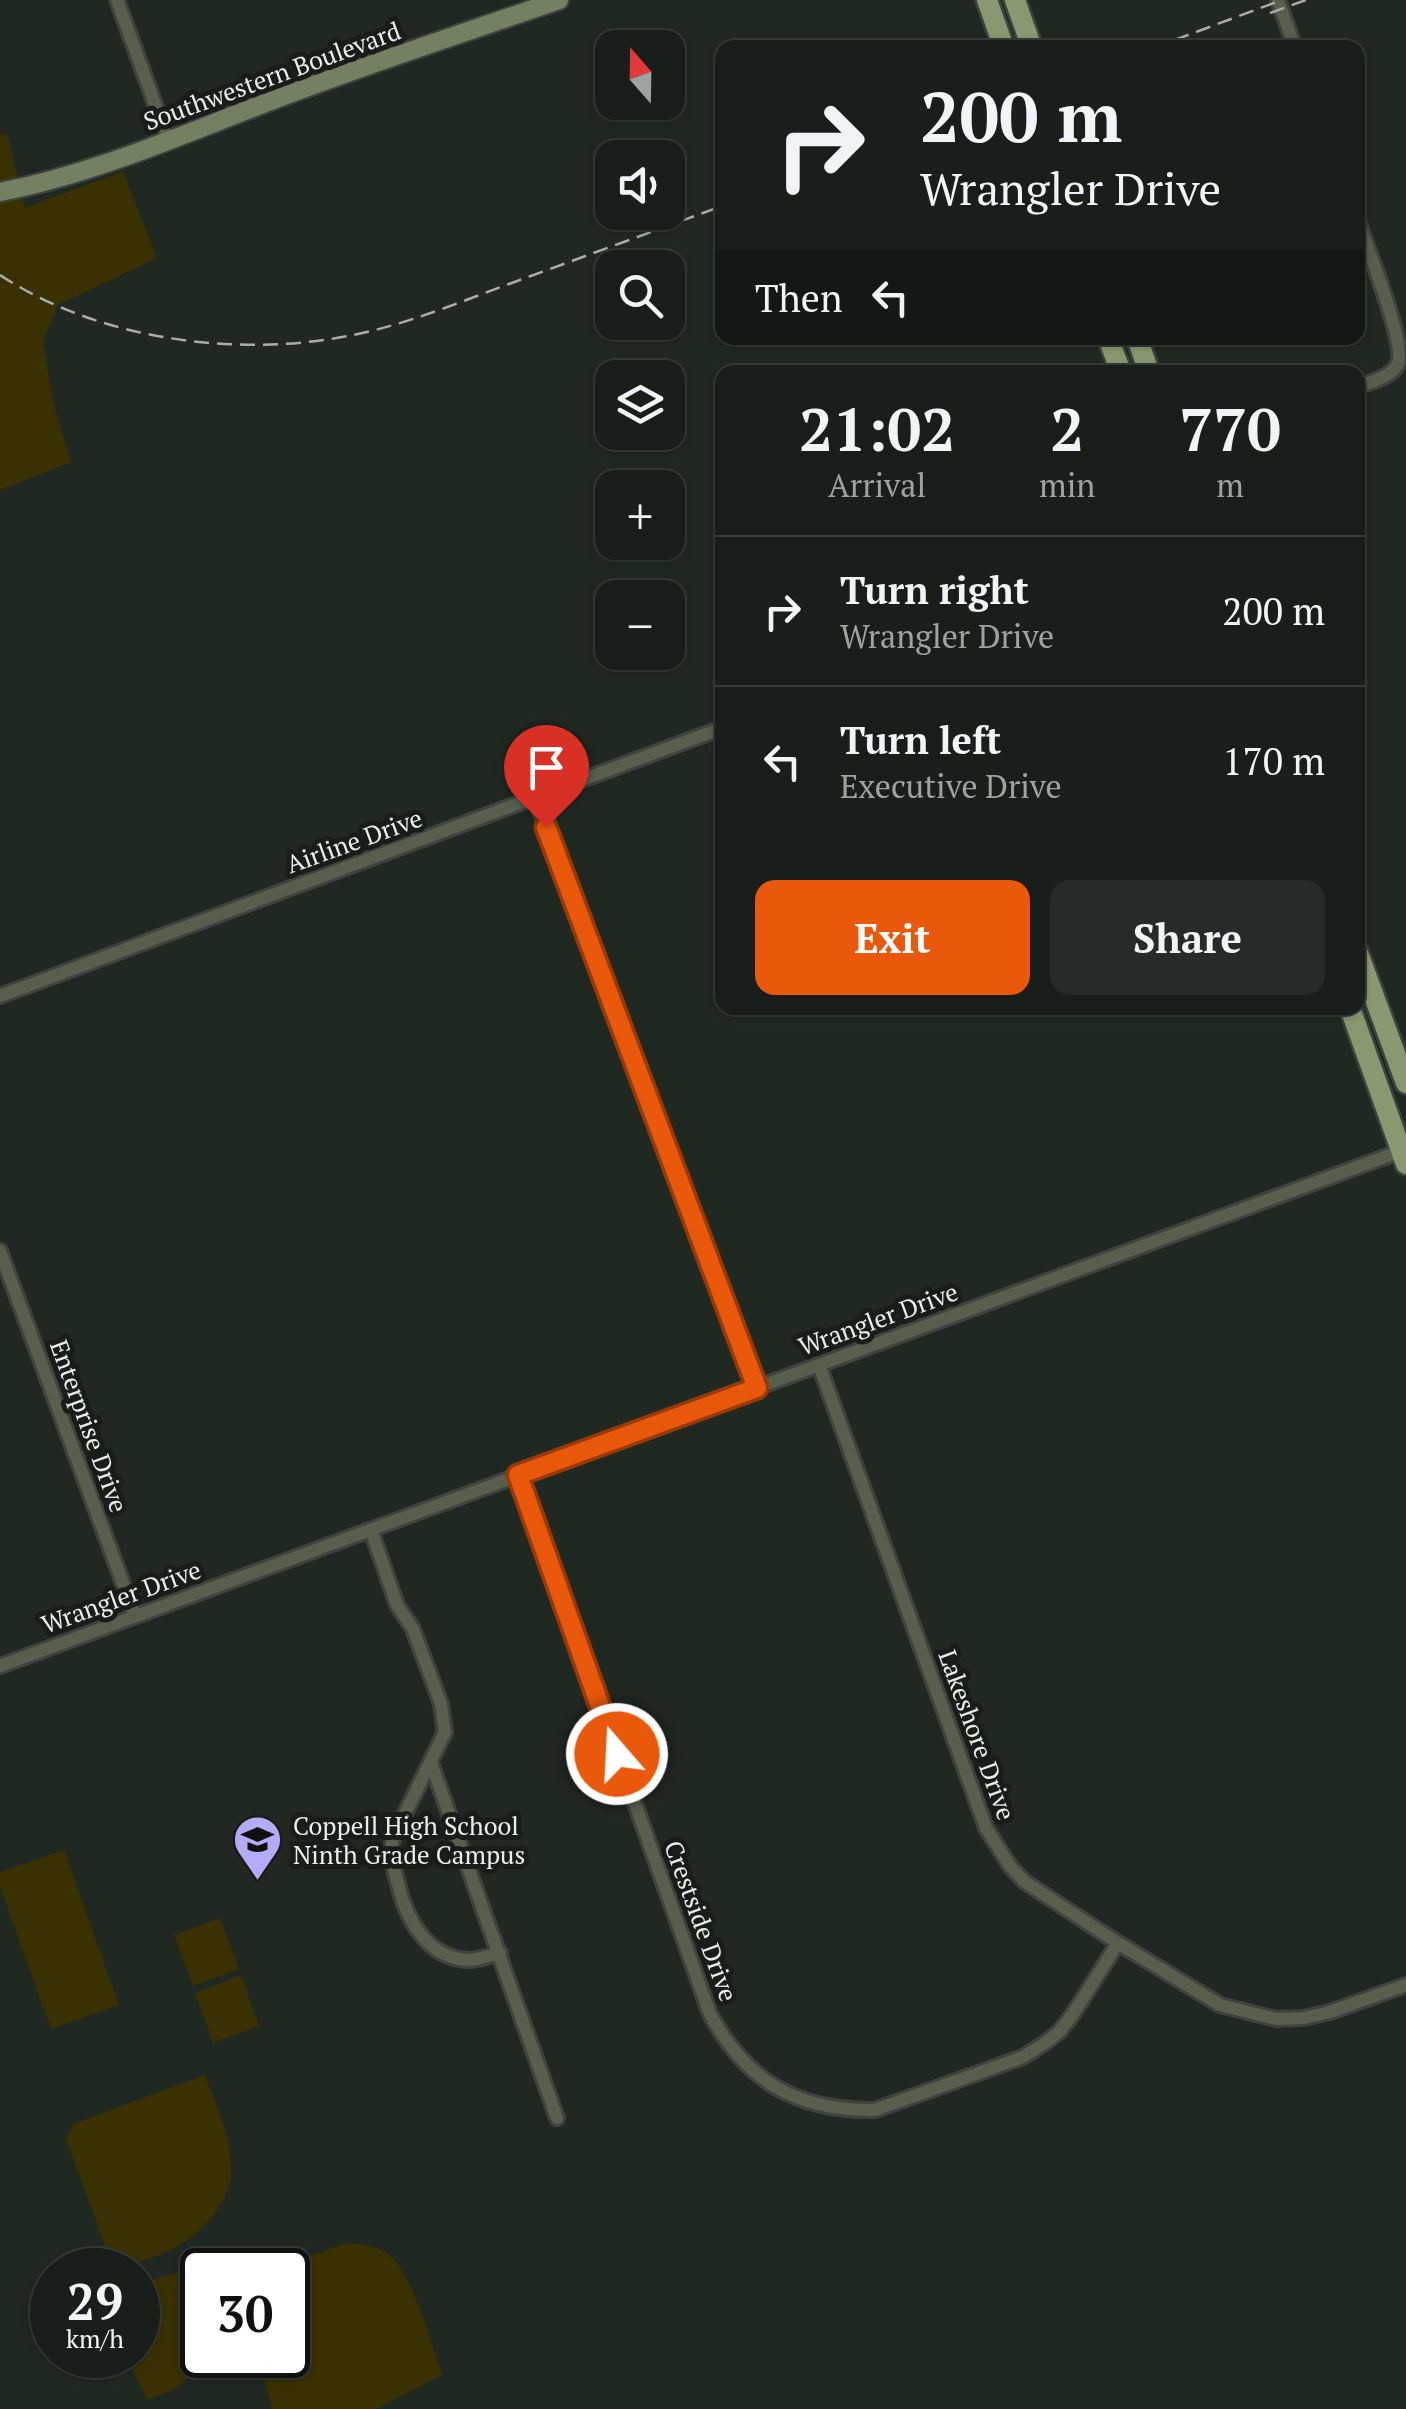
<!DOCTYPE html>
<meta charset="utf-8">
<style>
:root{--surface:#181e1a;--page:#252b27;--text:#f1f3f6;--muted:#9fa2a2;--line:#363c39;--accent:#ea580c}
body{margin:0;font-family:"PT Serif",serif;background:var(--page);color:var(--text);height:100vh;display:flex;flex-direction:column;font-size:38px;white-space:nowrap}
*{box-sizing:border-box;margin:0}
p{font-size:32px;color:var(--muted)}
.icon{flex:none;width:55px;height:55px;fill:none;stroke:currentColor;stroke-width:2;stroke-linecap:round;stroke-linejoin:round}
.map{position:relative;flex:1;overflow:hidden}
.side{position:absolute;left:715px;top:365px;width:650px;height:650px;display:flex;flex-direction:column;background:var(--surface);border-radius:20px;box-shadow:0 2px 8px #0004,0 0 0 2px var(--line)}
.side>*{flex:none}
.banner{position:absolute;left:715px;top:40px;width:650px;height:305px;border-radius:20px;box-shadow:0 2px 8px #0004,0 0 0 2px var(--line);background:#181e1a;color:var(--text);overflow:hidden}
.needle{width:65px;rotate:340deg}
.buttons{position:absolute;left:595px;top:30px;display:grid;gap:20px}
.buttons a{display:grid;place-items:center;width:90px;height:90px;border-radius:20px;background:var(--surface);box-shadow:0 2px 8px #0004,0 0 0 2px var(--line);font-size:50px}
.speed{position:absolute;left:30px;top:2248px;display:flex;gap:20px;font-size:50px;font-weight:700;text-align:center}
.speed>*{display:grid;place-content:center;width:130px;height:130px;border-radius:50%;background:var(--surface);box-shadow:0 2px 8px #0004,0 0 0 2px var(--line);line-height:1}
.speed small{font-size:25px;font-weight:400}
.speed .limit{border:5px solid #111;border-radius:15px;background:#fff;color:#111}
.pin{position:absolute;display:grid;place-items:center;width:85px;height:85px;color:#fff;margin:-102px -42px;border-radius:50% 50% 50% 0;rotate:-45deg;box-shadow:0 0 10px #0007}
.pin .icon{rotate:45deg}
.me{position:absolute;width:110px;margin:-55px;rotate:341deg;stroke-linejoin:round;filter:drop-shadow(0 0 8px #0008)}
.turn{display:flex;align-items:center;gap:35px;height:210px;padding:0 40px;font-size:45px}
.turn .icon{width:130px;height:130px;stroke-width:2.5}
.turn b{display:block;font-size:70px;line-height:85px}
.then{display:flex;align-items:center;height:95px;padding:0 40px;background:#0003;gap:20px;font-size:38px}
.eta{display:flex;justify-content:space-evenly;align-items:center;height:170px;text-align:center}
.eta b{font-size:60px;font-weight:700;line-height:70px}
.action{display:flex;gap:20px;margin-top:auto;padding:20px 40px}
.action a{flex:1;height:115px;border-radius:20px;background:var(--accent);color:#fff;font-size:40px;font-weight:700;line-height:115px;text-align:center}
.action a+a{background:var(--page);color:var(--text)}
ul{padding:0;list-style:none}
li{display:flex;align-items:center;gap:30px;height:150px;padding:0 40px;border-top:2px solid var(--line)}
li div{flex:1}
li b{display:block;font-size:38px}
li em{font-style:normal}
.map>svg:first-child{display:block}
.green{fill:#393101}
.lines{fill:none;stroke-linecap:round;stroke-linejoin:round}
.street-casing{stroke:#3c443e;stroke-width:18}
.secondary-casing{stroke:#3c443e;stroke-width:22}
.primary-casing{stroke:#3c443e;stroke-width:25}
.street{stroke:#57604c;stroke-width:12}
.secondary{stroke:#738061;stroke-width:18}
.primary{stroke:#889971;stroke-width:20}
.rail{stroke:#a9aeaa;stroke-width:2.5;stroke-dasharray:15 8;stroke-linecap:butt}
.route-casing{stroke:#983908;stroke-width:25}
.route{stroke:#ea580c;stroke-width:18}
.labels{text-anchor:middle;stroke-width:10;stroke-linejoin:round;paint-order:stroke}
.street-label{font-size:25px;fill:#e9eeea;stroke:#171e19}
.poi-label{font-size:25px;fill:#e9eeea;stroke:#171e19;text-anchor:start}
</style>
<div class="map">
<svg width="1406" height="2409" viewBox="0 0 1406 2409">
<rect width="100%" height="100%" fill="#202822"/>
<path class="green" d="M0 134 8 136 25 208 123 171 157 258 58 305 43 341 53 402 71 462 0 490Z
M64 1850 119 2005 51 2029 0 1887V1872Z
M220 1918 239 1969 193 1986 174 1935Z
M241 1975 259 2026 213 2043 195 1993Z
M205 2075C216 2105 233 2139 231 2172 226 2228 162 2264 112 2265L66 2139 73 2124Z
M346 2243C360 2244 372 2244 385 2252 412 2268 431 2344 442 2375L376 2409H272L258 2355H288V2270H271Z
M212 2264 214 2270H202V2355H208C194 2378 172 2393 147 2400L126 2355H138V2283Z"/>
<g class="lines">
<defs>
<path id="street" d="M117 0 168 140
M1278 0 1295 48
M1358 221C1367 247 1406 343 1398 364 1390 378 1372 381 1358 387
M535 798 757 1388
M0 996 722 728
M0 1251 135 1616
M819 1365 986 1828 1010 1866 1025 1882 1118 1943 1220 2005 1276 2019 1304 2018 1330 2012 1406 1985
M518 1475 710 2014C747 2082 797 2111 875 2110L1023 2057 1045 2043 1059 2032 1073 2014 1118 1943
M371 1530 397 1605 413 1629 441 1704 445 1732 393 1838C389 1854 394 1869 398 1884 406 1919 428 1959 469 1960 478 1960 490 1955 500 1953
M0 1666 1401 1151
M431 1763 557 2118"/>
<path id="secondary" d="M0 192C88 175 172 139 255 107 355 68 458 35 559 0"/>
<path id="primary" d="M987 0 1004 48
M1015 0 1032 48
M1108 338 1121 372
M1137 338 1149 372
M1358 953 1406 1083
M1350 1008 1406 1164"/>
</defs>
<use href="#street" class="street-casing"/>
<use href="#secondary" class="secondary-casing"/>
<use href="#primary" class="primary-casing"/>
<use href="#street" class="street"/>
<use href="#secondary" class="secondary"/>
<use href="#primary" class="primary"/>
<path class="rail" d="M1270 13 1306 0
M1153 48 1282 0
M0 275C100 341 242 359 358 334 410 323 460 302 509 284 580 258 651 232 722 206"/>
</g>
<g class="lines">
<defs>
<path id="route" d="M546 827 757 1388 518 1475 617 1754"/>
</defs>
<use href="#route" class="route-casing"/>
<use href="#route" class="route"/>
</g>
<defs>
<symbol id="school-pin" viewBox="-11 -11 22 30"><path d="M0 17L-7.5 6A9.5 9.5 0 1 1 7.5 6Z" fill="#b3adf9" stroke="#171e19"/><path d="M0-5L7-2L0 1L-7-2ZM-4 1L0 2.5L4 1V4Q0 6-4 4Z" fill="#111"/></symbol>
</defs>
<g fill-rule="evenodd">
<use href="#school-pin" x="230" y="1812" width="55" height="75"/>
</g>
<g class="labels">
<g class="street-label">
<text transform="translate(272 76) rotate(-20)" y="9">Southwestern Boulevard</text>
<text transform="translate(354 841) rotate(-20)" y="9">Airline Drive</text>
<text transform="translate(878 1319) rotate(-20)" y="9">Wrangler Drive</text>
<text transform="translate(89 1426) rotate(70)" y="9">Enterprise Drive</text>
<text transform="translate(121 1597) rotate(-20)" y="9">Wrangler Drive</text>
<text transform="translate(977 1735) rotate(70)" y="9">Lakeshore Drive</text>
<text transform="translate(701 1921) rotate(70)" y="9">Crestside Drive</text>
</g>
<g class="poi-label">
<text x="293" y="1835">Coppell High School<tspan x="293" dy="29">Ninth Grade Campus</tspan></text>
</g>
</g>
</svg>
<div class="buttons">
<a><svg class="needle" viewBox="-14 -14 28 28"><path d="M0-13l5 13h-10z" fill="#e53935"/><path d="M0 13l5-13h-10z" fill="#9fa2a2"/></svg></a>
<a><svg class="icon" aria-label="sound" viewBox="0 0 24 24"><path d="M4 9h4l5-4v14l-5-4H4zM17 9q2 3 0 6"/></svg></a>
<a><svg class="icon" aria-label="search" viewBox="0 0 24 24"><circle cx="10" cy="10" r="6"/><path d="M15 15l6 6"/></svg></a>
<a><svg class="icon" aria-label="layers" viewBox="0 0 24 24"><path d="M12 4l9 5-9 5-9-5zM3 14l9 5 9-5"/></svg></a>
<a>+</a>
<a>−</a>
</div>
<div class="speed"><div>29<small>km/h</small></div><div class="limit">30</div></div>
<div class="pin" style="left:546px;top:827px;background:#d93025"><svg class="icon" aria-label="arrive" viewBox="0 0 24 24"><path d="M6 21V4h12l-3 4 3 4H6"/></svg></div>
<svg class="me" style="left:617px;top:1754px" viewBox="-20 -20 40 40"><circle r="17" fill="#ea580c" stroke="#fff" stroke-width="3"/><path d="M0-11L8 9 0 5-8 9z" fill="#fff"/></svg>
<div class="banner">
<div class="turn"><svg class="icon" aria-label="right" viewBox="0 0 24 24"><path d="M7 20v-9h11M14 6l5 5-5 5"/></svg><div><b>200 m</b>Wrangler Drive</div></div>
<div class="then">Then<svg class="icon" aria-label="left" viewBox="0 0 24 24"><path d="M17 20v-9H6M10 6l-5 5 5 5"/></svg></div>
</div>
<section class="side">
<div class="eta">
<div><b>21:02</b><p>Arrival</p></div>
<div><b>2</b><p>min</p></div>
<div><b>770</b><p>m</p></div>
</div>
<ul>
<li><svg class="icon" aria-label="right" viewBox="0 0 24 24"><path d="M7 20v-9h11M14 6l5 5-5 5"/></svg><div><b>Turn right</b><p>Wrangler Drive</p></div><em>200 m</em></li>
<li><svg class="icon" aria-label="left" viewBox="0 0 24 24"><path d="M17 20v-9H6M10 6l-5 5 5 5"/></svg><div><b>Turn left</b><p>Executive Drive</p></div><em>170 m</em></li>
</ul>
<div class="action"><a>Exit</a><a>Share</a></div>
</section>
</div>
